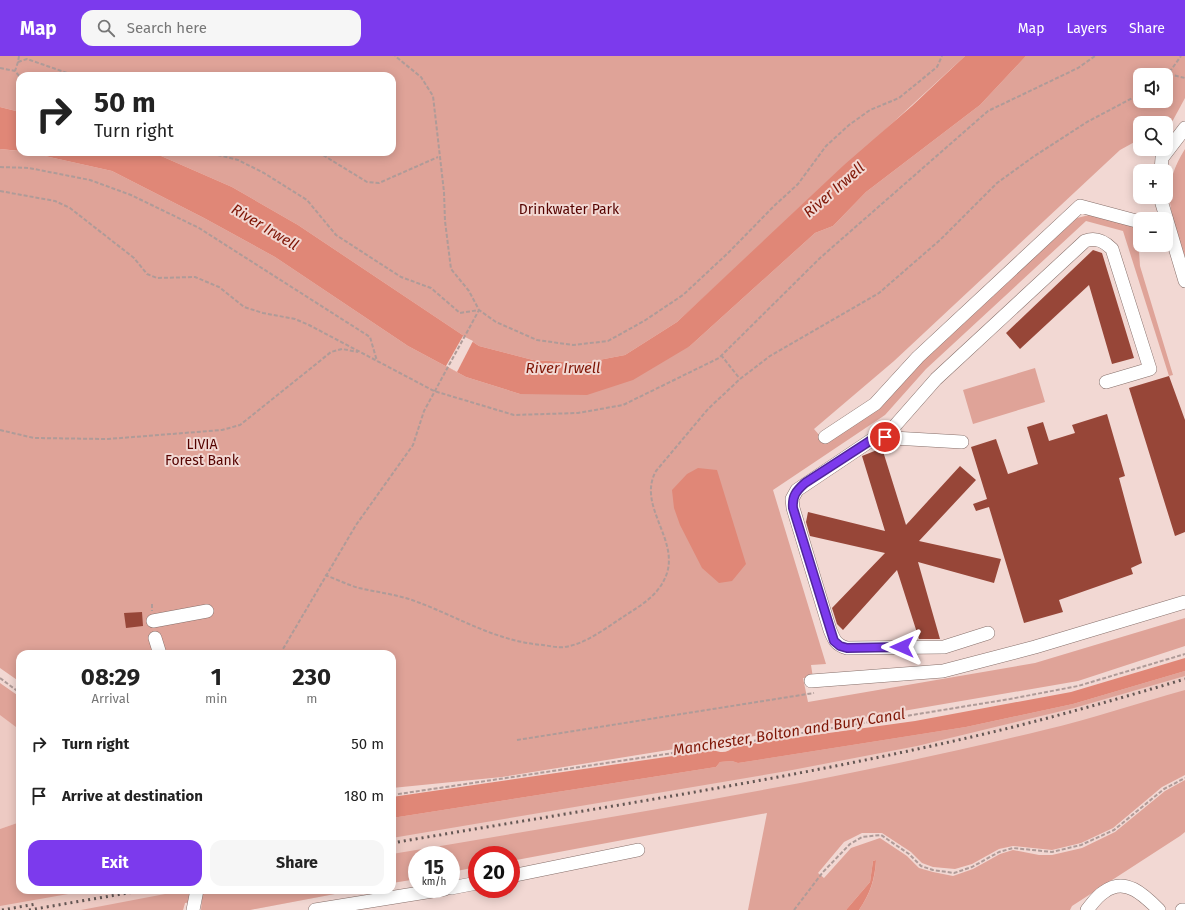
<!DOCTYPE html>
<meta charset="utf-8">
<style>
:root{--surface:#fff;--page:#f6f6f6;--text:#222;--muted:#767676;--accent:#7c3aed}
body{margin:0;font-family:"Fira Sans",sans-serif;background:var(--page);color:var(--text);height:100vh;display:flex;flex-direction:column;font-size:15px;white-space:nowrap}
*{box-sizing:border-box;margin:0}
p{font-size:13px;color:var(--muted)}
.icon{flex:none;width:22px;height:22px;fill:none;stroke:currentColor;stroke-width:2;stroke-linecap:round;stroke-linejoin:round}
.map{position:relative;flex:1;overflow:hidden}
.sheet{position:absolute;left:16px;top:594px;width:380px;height:244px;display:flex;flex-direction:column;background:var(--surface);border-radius:12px;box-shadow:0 2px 10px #0003}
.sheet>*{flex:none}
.top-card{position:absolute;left:16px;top:16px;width:380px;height:84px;border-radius:12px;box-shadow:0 2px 10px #0003;background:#fff;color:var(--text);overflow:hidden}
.tools{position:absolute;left:1133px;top:12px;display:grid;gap:8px}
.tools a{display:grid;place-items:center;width:40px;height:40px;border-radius:8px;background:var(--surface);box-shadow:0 2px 10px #0003;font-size:20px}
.speed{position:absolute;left:408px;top:790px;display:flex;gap:8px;font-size:20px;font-weight:700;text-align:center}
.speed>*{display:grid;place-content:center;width:52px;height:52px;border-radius:50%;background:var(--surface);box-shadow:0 2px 10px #0003;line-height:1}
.speed small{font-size:10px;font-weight:400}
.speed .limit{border:6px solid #d22;background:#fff;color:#111}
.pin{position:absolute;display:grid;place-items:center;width:34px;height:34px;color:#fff;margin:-17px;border:2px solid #fff;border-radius:50%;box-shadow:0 1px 4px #0007}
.me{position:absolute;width:44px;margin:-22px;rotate:270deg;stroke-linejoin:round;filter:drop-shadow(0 0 3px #0008)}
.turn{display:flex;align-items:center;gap:14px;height:84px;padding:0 12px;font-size:18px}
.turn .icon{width:52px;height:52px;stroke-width:2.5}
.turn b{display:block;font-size:28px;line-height:34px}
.eta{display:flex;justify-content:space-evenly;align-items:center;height:68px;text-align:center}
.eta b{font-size:24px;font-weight:700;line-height:28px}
.cta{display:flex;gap:8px;margin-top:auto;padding:8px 12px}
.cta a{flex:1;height:46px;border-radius:12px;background:var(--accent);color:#fff;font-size:16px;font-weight:700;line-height:46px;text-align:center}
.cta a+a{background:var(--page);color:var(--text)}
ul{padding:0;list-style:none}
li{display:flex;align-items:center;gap:12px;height:52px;padding:0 12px}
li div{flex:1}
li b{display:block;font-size:15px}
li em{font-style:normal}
header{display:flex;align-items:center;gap:24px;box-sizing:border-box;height:56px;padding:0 20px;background:var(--accent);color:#fff}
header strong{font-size:19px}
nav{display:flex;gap:22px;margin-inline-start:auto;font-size:14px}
.search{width:280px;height:36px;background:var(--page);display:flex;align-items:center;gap:10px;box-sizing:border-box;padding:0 14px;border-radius:12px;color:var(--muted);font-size:15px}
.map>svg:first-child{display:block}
.built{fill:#edcac3}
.green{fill:#dfa398;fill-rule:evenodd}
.water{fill:#e08777}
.pier{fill:#f2d8d3}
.building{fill:#974638}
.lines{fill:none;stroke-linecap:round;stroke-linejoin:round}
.minor-casing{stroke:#866f6a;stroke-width:14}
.path{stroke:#af9b98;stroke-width:2;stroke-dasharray:4 2;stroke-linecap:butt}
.minor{stroke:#fff;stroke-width:13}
.rail{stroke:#645754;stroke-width:3;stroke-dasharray:2 4;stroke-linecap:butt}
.route-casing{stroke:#51269a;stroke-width:10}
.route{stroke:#7c3aed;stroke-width:7}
.labels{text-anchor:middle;stroke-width:4;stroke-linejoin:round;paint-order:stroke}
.park-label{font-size:14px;fill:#550300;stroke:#f2d8d3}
.water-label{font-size:15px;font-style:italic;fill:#7f1606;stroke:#f2d8d3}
</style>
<header>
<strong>Map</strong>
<div class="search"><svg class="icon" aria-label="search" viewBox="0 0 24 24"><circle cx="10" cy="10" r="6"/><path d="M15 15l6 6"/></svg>Search here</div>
<nav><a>Map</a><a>Layers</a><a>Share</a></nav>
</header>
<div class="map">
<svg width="1185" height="854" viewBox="0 0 1185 854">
<rect width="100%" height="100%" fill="#f2d8d3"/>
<path class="built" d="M1185 615V648L511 805V799H477V811L451 816V799H417V823L392 827V762L716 711 720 706 966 671 1073 648Z
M0 658 20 673V766L0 773Z
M0 820 20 834H356L250 854H201L202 844 185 847 183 854H0Z"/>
<path class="green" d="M0 0H965L677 266 625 299 583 307 533 304 479 290 298 169 232 131 152 96H392V20H20V56L0 51Z
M1026 0H1185V42L1172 66 1166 71V67H1140V83L1120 94 894 305 814 373 826 387 921 306 1077 162 1093 158 1140 172 1138 180 1140 210 1173 319 1169 320 1123 175 1086 165 926 313 885 359 773 434 826 608 811 609 813 622H803L808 646 1035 607 1185 562V590L1078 625 804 672 502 721 392 732V598H20V626L0 612V93L27 96 112 115 204 162 275 201 408 290 466 321 520 338 690 290 815 177 833 170 866 136 980 49ZM1140 19H1166V45H1140Z
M1185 93V201C1171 158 1159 134 1185 93Z
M1035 312 1045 346 973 368 963 334Z
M1185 615V620L1074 652 917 690 787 715 392 782V762L716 711 720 706 732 705 738 707 966 671 1073 648Z
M0 627 20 641V674L0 659Z
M1185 634V719L1162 731 1113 772 1081 787 1052 794 1013 790 999 793 972 808 955 813 933 811 922 807 911 796 882 777H862L844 786 818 817 824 822 851 792 880 782 907 800 919 812 933 816 953 820 973 813 1000 798 1013 794 1039 799H1052L1082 792 1115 776 1165 735 1185 724V776L1180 780 1072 850 1070 854H859C870 838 875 824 876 804L873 805 870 826 846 854H748L767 757 511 805V799H477V811L451 816V799H417V823L392 827V798C610 761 829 727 1044 674 1091 663 1138 647 1185 634Z
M20 766V834H91L0 850V773Z
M186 834H356L250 854H201L202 844 185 847 183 854H81Z"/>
<path class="water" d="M965 0H1026L980 49 866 136 833 170 815 177 690 290 633 324 587 339 520 338 466 321 408 290 275 201 204 162 112 115 27 96H152L232 131 298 169 479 290 533 304 583 307 625 299 677 266 844 109 912 50Z
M0 51 20 56V95L0 93Z
M698 412 717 414 746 508 732 525 719 527 702 512 680 469 674 452 672 434 687 418Z
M1185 602V615L1073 648 966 671 738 707 732 705 720 706 716 711 392 762V741L714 694C722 698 729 696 735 690L915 665 1071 636Z
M876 804C875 823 870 838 859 854H846L870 826 873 805Z"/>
<path class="pier" d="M463 280 473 285 457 316 446 310Z"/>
<path class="building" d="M1093 194 1102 197 1134 302 1112 308 1089 229 1020 293 1006 277Z
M1169 320 1185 364V476L1175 480 1129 332Z
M1107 358 1125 420 1119 422 1142 507 1131 512 1133 518 1059 544 1063 556 1024 567 989 451 976 455 973 448 987 443 971 391 996 383 1008 418 1038 408 1027 371 1043 366 1049 385 1075 377 1072 369Z
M882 392 906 469 960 410 976 424 919 485 1001 503 994 527 918 506 940 583H919L897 514 843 574 837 568 832 552 885 497 810 480 806 466 808 456 885 475 862 400Z
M142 556 143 570 126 572 124 557Z"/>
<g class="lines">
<defs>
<path id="minor" d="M1161 115 1162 102 1185 72
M1160 141 1185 225
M825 381 875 348 918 301 1080 150 1140 166
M885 381 936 323 1085 185C1096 181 1104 185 1112 193L1150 313 1106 326
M962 386 876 381 797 434 792 443 793 452 830 574C834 584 836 589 847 592L944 591 988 577
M153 565 207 555
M155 582 160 598
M811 625 943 615 1035 591 1185 546
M511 820 638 794
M451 832 477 827
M193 854 197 834
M315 854 445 833
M1087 854C1092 848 1097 840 1104 836 1125 820 1144 839 1159 854
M1182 854H1185"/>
</defs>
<use href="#minor" class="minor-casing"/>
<path class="path" d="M19 0 18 6 27 3 76 20
M18 6 15 15 20 21
M0 12 15 15
M1169 18 1185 22
M1166 21 1181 0
M206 96 238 104 264 117 307 144 336 179 401 221 431 232 460 257 479 254 496 266 537 284 573 289 608 285 644 265 683 239 728 197 774 150 798 128 826 90 849 69 870 54 899 42 937 11 942 0
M318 96 367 126 379 127 438 101
M0 111 29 112 90 124 131 139 199 172 370 281 377 305
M0 135 55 145 70 152 134 202 147 218 157 222 195 221 219 231 244 251 263 257 295 263 309 269 434 335 514 359 578 357 623 349 719 302 820 202 988 55 1078 12 1095 0
M721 299 740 323
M0 374 34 382 108 383 222 374 240 369 331 296 342 293 358 296
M325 519C336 523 348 529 359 532 376 536 393 538 409 543 456 559 493 585 543 589 550 590 558 592 564 591 587 588 607 571 626 559 643 548 660 538 667 517 678 482 637 449 656 415L708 353 740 323 770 300 879 237 940 184 997 127 1033 101 1087 66 1140 38
M152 548V555
M280 598 356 469 413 389 424 355 479 254 469 235 451 213 445 165 444 136 433 40 421 21 395 0
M0 622 20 637
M517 684 814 637
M392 739 747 686 1010 643 1078 630 1185 598
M794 854 823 816 850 788 862 781 881 779 909 798 921 810 933 814 954 817 972 811 999 796 1013 792 1052 796 1081 789 1114 774 1164 733 1185 722"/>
<use href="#minor" class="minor"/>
<path class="rail" d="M392 787C596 752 803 722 1005 673 1065 658 1125 641 1185 623
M2 854 36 848
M29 854 145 834"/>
</g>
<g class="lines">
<defs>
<path id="route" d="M885 381H876L805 427C796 435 792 440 793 452L834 585 840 590 847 592 902 591"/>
</defs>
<use href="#route" class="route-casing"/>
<use href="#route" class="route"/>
</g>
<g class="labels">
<g class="park-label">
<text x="569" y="158">Drinkwater Park</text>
<text x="202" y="393">LIVIA<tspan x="202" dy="16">Forest Bank</tspan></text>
</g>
<g class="water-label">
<text transform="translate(834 134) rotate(-41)" y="5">River Irwell</text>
<text transform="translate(265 171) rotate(31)" y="5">River Irwell</text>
<text x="563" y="317">River Irwell</text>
<text transform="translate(789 676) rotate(-9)" y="5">Manchester, Bolton and Bury Canal</text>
</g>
</g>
</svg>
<div class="tools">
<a><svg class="icon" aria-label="sound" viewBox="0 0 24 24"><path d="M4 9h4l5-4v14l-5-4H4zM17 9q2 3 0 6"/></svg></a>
<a><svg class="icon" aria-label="search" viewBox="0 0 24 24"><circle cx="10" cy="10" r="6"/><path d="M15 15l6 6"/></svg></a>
<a>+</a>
<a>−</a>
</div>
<div class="speed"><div>15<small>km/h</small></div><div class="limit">20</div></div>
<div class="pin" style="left:885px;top:381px;background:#d93025"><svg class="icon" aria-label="arrive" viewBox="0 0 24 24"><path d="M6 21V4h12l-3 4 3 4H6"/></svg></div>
<svg class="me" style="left:902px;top:591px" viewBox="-20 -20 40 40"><path d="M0-17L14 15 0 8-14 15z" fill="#7c3aed" stroke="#fff" stroke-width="4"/></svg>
<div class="top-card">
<div class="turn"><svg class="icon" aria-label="right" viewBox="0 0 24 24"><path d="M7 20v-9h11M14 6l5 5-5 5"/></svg><div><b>50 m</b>Turn right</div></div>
</div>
<section class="sheet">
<div class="eta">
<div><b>08:29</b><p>Arrival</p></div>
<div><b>1</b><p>min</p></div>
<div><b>230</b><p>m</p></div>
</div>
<ul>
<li><svg class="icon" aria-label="right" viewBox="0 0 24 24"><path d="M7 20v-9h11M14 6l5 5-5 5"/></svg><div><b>Turn right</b></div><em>50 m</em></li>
<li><svg class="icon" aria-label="arrive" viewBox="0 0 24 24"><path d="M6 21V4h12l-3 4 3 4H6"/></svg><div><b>Arrive at destination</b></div><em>180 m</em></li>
</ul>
<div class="cta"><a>Exit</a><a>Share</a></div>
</section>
</div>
